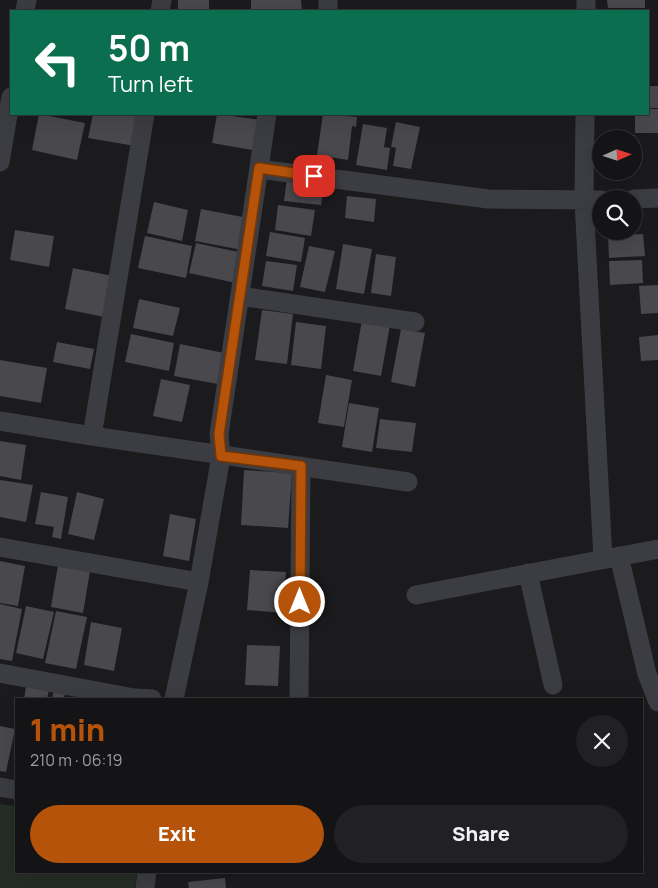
<!DOCTYPE html>
<meta charset="utf-8">
<style>
:root{--surface:#141416;--page:#212123;--text:#f1f3f6;--muted:#9d9ea1;--line:#333335;--accent:#b45309}
body{margin:0;font-family:Manrope,sans-serif;background:var(--page);color:var(--text);height:100vh;display:flex;flex-direction:column;font-size:19px;white-space:nowrap}
*{box-sizing:border-box;margin:0}
p{font-size:16px;color:var(--muted)}
.icon{flex:none;width:28px;height:28px;fill:none;stroke:currentColor;stroke-width:2;stroke-linecap:round;stroke-linejoin:round}
.map{position:relative;flex:1;overflow:hidden}
.panel{position:absolute;left:15px;top:698px;width:628px;height:175px;display:flex;flex-direction:column;background:var(--surface);border-radius:0px;box-shadow:0 5px 20px #0002,0 0 0 1px var(--line)}
.panel>*{flex:none}
.top-card{position:absolute;left:10px;top:10px;width:639px;height:105px;border-radius:0px;box-shadow:0 5px 20px #0002,0 0 0 1px var(--line);background:#0b6e4f;color:#fff;overflow:hidden}
.needle{width:32px;rotate:87deg}
.controls{position:absolute;left:592px;top:130px;display:grid;gap:10px}
.controls a{display:grid;place-items:center;width:50px;height:50px;border-radius:50%;background:var(--surface);box-shadow:0 5px 20px #0002,0 0 0 1px var(--line);font-size:25px}
.pin{position:absolute;display:grid;place-items:center;width:42px;height:42px;color:#fff;margin:-21px;border-radius:10px;box-shadow:0 2px 8px #0006}
.me{position:absolute;width:55px;margin:-28px;rotate:0deg;stroke-linejoin:round;filter:drop-shadow(0 0 4px #0008)}
.turn{display:flex;align-items:center;gap:18px;height:105px;padding:0 15px;font-size:22px}
.turn .icon{width:65px;height:65px;stroke-width:2.5}
.turn b{display:block;font-size:35px;line-height:42px}
.round{display:grid;place-items:center;flex:none;width:52px;height:52px;border-radius:26px;background:var(--page)}
.overview{display:flex;align-items:center;justify-content:space-between;height:85px;padding:0 15px}
h1{font-size:30px;font-weight:800;line-height:38px;color:var(--accent)}
.button{display:flex;gap:10px;margin-top:auto;padding:10px 15px}
.button a{flex:1;height:58px;border-radius:30px;background:var(--accent);color:#fff;font-size:20px;font-weight:800;line-height:58px;text-align:center}
.button a+a{background:var(--page);color:var(--text)}
.map>svg:first-child{display:block}
.green{fill:#252d26}
.building{fill:#48484d}
.lines{fill:none;stroke-linecap:round;stroke-linejoin:round}
.street{stroke:#3c3d42;stroke-width:19}
.route-casing{stroke:#753606;stroke-width:12}
.route{stroke:#b45309;stroke-width:9}
</style>
<div class="map">
<svg width="658" height="888" viewBox="0 0 658 888">
<rect width="100%" height="100%" fill="#1b1b1d"/>
<path class="green" d="M0 804 16 806V871H137L135 888H0Z"/>
<path class="building" d="M178 0H209V11H178Z
M251 0H301L302 11H251Z
M607 0H645V8H608Z
M648 86H658V108H648Z
M648 109H658V133H635V114H648Z
M39 114 85 123 77 160 32 150Z
M93 114H141L135 146 88 138Z
M217 114 261 120 257 151 212 143Z
M323 114 357 117 356 127 352 126 348 160 317 155Z
M396 122 420 127 411 169 393 166 396 148 391 147Z
M363 124 387 128 384 147 390 148 387 170 356 165Z
M635 135V139H603V136Z
M287 178 324 183 321 205 284 201Z
M347 196 376 199 374 222 345 218Z
M154 202 188 210 182 241 147 233Z
M278 205 315 210 311 236 275 230Z
M201 209 248 218 242 250 195 241Z
M15 230 54 236 49 267 10 260Z
M270 232 305 238 301 262 266 256Z
M643 234 645 256 609 258 608 236Z
M145 236 192 246 186 278 138 268Z
M196 243 243 253 236 283 189 273Z
M343 244 372 249 364 294 336 289Z
M309 246 335 251 325 292 300 287Z
M376 254 396 257 391 296 371 293Z
M642 260 643 283 610 285 609 261Z
M266 261 297 265 293 291 262 286Z
M73 268 118 277 109 318 65 309Z
M658 285V313L641 314 639 286Z
M139 299 180 308 173 336 133 328Z
M262 310 293 314 287 364 255 360Z
M362 320 390 325 381 376 353 371Z
M296 322 326 326 321 369 291 365Z
M401 329 425 333 415 387 391 382Z
M131 334 174 343 169 371 125 362Z
M658 335V360L641 361 639 337Z
M57 342 94 349 90 369 53 362Z
M180 344 224 353 218 384 174 376Z
M0 360 47 368 41 403 0 396Z
M326 375 352 380 344 427 318 423Z
M161 379 190 385 182 422 153 416Z
M349 403 379 408 372 452 342 447Z
M380 419 416 423 412 452 376 448Z
M0 441 26 445 21 480 0 476Z
M244 470 292 473 288 528 241 525Z
M0 480 33 485 26 522 0 517Z
M41 492 68 497 61 539 52 537 54 527 35 524Z
M77 492 104 499 94 540 68 534Z
M170 514 196 519 189 561 163 556Z
M0 561 25 566 18 606 0 603Z
M58 565 90 571 83 613 51 607Z
M250 570 286 572 283 613 247 610Z
M0 604 22 609 12 661 0 659Z
M26 606 54 612 43 659 16 653Z
M56 611 87 617 76 669 45 663Z
M91 622 122 628 114 671 84 665Z
M247 645 280 646 278 686 245 685Z
M26 687 49 690 47 699H24Z
M54 690 65 692 64 699H52Z
M0 726 15 729 6 772 0 771Z
M225 878 226 888H189L188 882Z"/>
<g class="lines">
<path class="street" d="M328 0V11
M25 11 27 0
M160 11 162 0
M586 11V0
M585 114 584 201 603 559
M0 162 11 97
M259 169 488 199 601 200
M634 199 658 198
M240 296 415 322
M0 421 92 436 145 114
M92 436 408 482
M0 547 199 582
M619 556 647 674 658 702
M528 573 553 685
M416 595 658 549
M0 673 134 698 152 699
M174 699 199 582 221 456 219 434 267 114
M299 699 301 466
M0 787 16 790
M145 888 147 871"/>
</g>
<g class="lines">
<defs>
<path id="route" d="M300 602 301 466 221 456 219 434 259 168 314 176"/>
</defs>
<use href="#route" class="route-casing"/>
<use href="#route" class="route"/>
</g>
</svg>
<div class="controls">
<a><svg class="needle" viewBox="-14 -14 28 28"><path d="M0-13l5 13h-10z" fill="#e53935"/><path d="M0 13l5-13h-10z" fill="#9d9ea1"/></svg></a>
<a><svg class="icon" aria-label="search" viewBox="0 0 24 24"><circle cx="10" cy="10" r="6"/><path d="M15 15l6 6"/></svg></a>
</div>
<div class="pin" style="left:314px;top:176px;background:#d93025"><svg class="icon" aria-label="arrive" viewBox="0 0 24 24"><path d="M6 21V4h12l-3 4 3 4H6"/></svg></div>
<svg class="me" style="left:300px;top:602px" viewBox="-20 -20 40 40"><circle r="17" fill="#b45309" stroke="#fff" stroke-width="3"/><path d="M0-11L8 9 0 5-8 9z" fill="#fff"/></svg>
<div class="top-card">
<div class="turn"><svg class="icon" aria-label="left" viewBox="0 0 24 24"><path d="M17 20v-9H6M10 6l-5 5 5 5"/></svg><div><b>50 m</b>Turn left</div></div>
</div>
<section class="panel">
<div class="overview"><div><h1>1 min</h1><p>210 m · 06:19</p></div><a class="round"><svg class="icon" aria-label="close" viewBox="0 0 24 24"><path d="M6 6l12 12M18 6L6 18"/></svg></a></div>
<div class="button"><a>Exit</a><a>Share</a></div>
</section>
</div>
